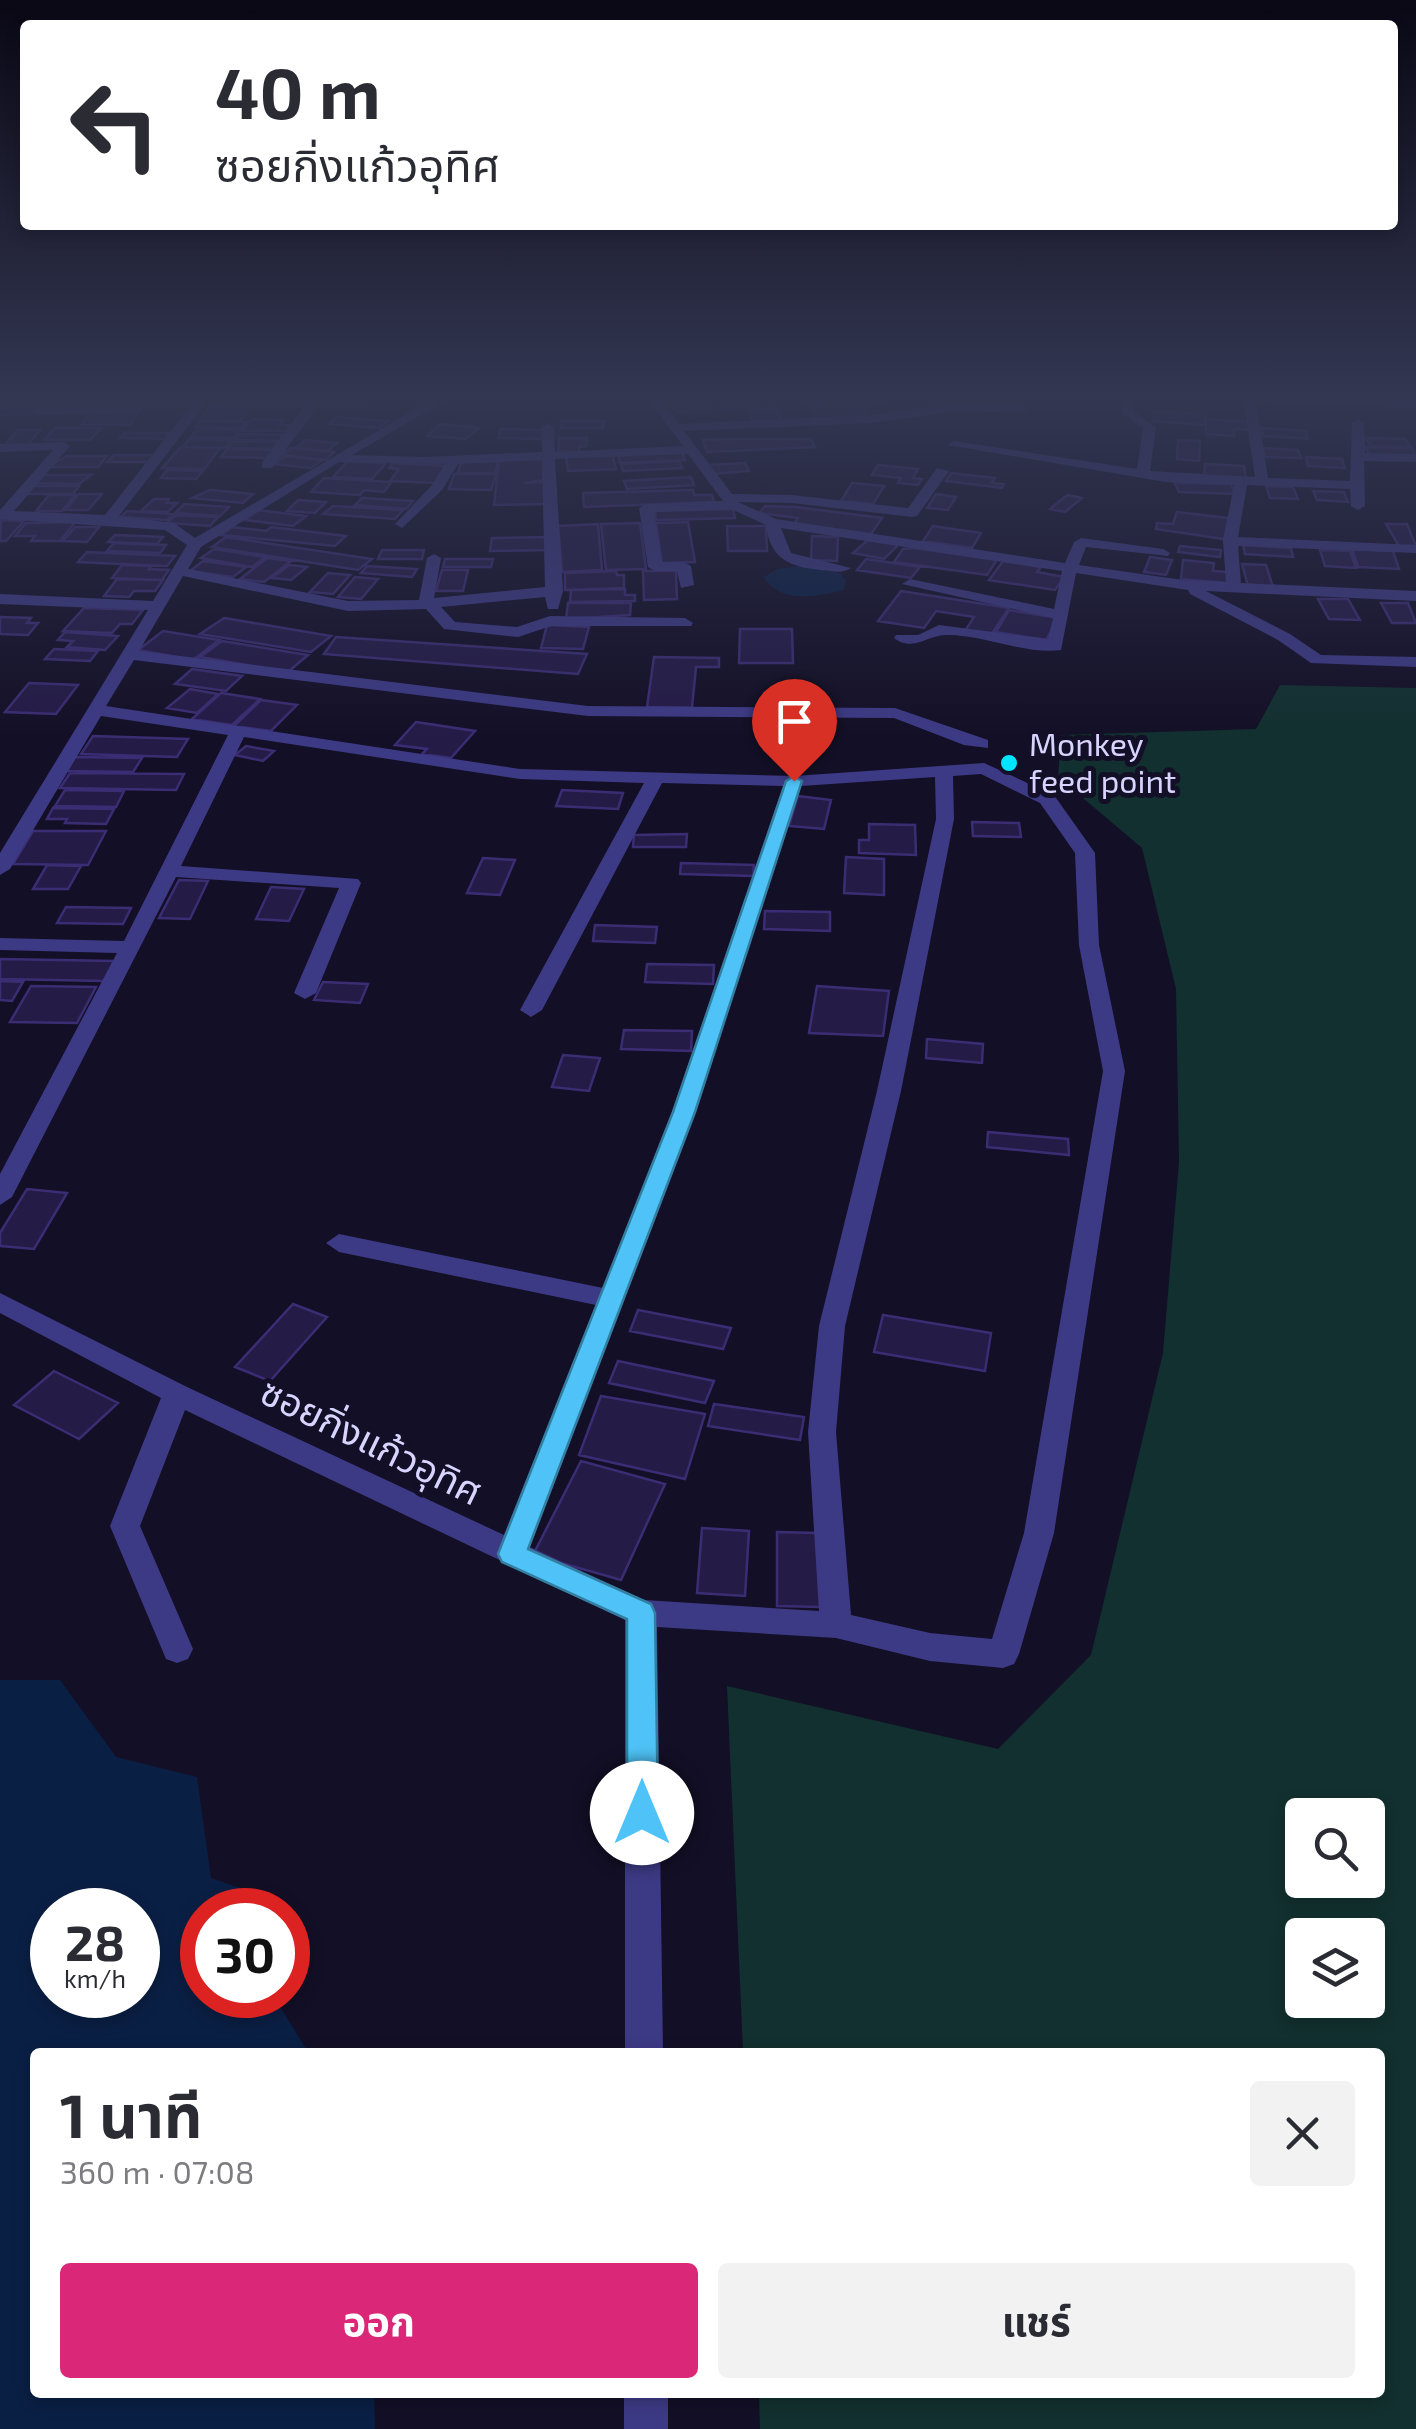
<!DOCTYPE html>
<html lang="th">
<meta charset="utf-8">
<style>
:root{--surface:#fff;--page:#f2f2f3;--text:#2b2b33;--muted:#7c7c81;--accent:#db2777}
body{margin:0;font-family:"Exo 2","Noto Sans Thai",sans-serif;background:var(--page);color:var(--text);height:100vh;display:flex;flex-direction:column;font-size:38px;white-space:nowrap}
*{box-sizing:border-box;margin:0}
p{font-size:32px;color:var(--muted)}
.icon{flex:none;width:55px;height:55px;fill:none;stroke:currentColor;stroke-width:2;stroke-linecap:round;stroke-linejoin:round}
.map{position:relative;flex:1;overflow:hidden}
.details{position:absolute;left:30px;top:2048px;width:1355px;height:350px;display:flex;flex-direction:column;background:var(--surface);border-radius:10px;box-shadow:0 5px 15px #0003}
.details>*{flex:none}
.banner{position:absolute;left:20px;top:20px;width:1378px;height:210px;border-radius:10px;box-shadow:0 5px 15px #0003;background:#fff;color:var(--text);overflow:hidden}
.fabs{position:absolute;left:1285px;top:1798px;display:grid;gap:20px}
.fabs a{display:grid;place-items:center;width:100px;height:100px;border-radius:10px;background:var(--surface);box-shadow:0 5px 15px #0003;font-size:50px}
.speed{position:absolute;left:30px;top:1888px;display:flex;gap:20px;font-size:50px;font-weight:700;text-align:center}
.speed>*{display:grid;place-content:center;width:130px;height:130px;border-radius:50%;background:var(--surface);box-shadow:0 5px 15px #0003;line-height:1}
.speed small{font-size:25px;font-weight:400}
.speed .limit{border:15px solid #d22;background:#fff;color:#111}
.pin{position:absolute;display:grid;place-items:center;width:85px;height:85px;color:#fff;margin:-102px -42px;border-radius:50% 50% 50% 0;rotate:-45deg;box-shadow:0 0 10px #0007}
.pin .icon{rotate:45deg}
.me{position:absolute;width:110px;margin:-55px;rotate:0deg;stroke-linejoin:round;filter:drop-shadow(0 0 8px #0008)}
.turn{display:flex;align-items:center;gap:35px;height:210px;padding:0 30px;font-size:45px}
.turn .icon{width:130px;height:130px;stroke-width:2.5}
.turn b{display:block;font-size:70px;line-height:85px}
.round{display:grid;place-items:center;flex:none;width:105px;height:105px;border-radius:10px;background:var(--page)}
.overview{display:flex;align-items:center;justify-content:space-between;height:170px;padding:0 30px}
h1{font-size:60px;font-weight:700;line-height:75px}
.primary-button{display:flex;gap:20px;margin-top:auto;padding:20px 30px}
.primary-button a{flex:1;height:115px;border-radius:10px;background:var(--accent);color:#fff;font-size:40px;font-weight:700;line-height:115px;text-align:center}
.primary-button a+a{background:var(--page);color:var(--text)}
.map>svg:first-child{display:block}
.green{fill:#12302f;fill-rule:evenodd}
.water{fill:#0a1f44;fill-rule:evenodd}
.building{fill:#241b47;stroke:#3b2d73;stroke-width:2.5}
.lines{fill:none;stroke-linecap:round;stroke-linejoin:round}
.street{fill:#3d3a85;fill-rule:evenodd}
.route{fill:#4fc3f7;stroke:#337fa1;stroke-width:2.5}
.poi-dot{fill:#00e5ff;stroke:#130f26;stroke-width:4}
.labels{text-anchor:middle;stroke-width:10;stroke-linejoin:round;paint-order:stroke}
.far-poi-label{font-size:32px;fill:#d9d4ff;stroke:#130f26;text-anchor:start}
.street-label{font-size:38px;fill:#d9d4ff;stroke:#130f26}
</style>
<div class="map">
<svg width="1416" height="2429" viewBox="0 0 1416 2429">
<rect width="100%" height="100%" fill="#130f26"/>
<path class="green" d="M1280 685 1416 688V2429H760L759 2393 1380 2392V2052H743L727 1686 998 1749 1091 1655 1163 1353 1179 1162 1176 989 1142 848 1058 777 1061 735 1256 729ZM1302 1815H1368V1880H1302ZM1302 1935H1368V2000H1302Z"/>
<path class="water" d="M799 566 840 573 846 581 843 590C818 597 779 604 764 577L777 569Z
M0 1680H60L116 1757 197 1777 211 1878 249 1891 252 1910H202V1995H273L308 2052H35V2392L374 2393 375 2429H0ZM52 1910H138V1995H52Z"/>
<path class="building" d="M56 398H91L87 408 51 409Z
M98 398H142L125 401 126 407H92Z
M154 398H199L195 405H150Z
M743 398 755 400 758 408 723 410 719 399Z
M801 398H883L885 402 803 404Z
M260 399 308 400 303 407 255 406Z
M706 399 711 410 676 412 672 401Z
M328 401 369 404 362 410 321 407Z
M39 402 32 414 0 415V403Z
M864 405 868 413H857L859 417 816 419 811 406Z
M210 407 250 408 240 421 200 420Z
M777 408 781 421 752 422 748 409Z
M92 410H140L130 425H81Z
M1155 411 1205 415 1204 425 1153 421Z
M337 417 387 421 379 428 329 424Z
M252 419 284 420 280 425H291L287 431H242Z
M1206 419 1251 422V430L1234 429V436L1206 434Z
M200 421 246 422 241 428 195 427Z
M562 421H604L603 428H561Z
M440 424 479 428 466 439 427 436Z
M55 428H101L90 440H44Z
M1261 428 1306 431 1308 439 1263 436Z
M198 429 240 430 234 438 191 437Z
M501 429 543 430 541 439 498 438Z
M18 430H40L27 446H4Z
M125 433H169L165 439 120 438Z
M239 434 285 435 281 441 234 440Z
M559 438H587L586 446 579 447V452H558Z
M1365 438 1405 439 1411 447 1371 446Z
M189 439 231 440 225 448 183 447Z
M731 439H811L815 447 707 452 703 440Z
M305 440 337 443 328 451 296 448Z
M1178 440 1200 441 1199 461 1177 459Z
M234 441 280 442 274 449 228 448Z
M181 447 220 448 204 469 162 468Z
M1365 447 1412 448 1416 456 1370 455Z
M291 448 334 452 326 460 282 455Z
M1263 448 1298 450 1301 458 1265 457Z
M227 449 273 450 267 458 221 457Z
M682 452 685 460 620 463 618 454Z
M114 455H157L151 462H107Z
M612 455 616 469 568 471 566 457Z
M67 456H107L98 467H48Z
M284 456 322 460 311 468 274 464Z
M1306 457 1342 459 1345 468 1308 466Z
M545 459 544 480 524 483 547 482 546 504 494 505 499 460Z
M348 461 386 463 372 479 333 477Z
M498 461 495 473H458L461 462Z
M679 461 682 468 623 471 621 464Z
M392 463 447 466 436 483 390 481 399 469 389 468Z
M745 463 749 471 713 474 709 465Z
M1205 464 1244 466 1246 479 1204 477Z
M878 465 918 469 913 478 922 479 918 485 898 483 901 478 872 475Z
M167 470 203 471 196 479 161 478Z
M951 473 995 478 992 483 1004 484 1002 488 946 481Z
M454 474H496L491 490 449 489Z
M42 475H91L79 484 34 483Z
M691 477 694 485 627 489 624 481Z
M324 478 391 482 384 492 364 490 360 495 311 492Z
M852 483 884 486 873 504 841 501Z
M1175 483 1231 484 1235 494 1179 492Z
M30 486H79L73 494H23Z
M1266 486 1293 487 1298 499 1270 498Z
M210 490 253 494 243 503 192 498Z
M693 490 694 495H712L714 502 584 507 583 493Z
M1313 491 1344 492 1348 502 1317 500Z
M79 494H102L88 510H65Z
M936 494 956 497 948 510 927 508Z
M49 495H75L62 511H36Z
M1067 495 1082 498 1065 512 1050 509Z
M362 498 413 501 406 509 355 505Z
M154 499H169L166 503H177L168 512 141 511Z
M298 500 326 502 315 513 287 511Z
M184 504 229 507 220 516 175 513Z
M333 506 403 510 395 519 323 514Z
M765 506 796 507 882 518 871 534 794 524 798 518 759 513Z
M733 509 735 518 656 520 655 511Z
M258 510 306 516 293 526 245 520Z
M127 511 173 514 167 520 121 517Z
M1177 512 1229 518 1224 539 1156 529 1157 523 1173 524Z
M176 515 218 517 210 526 167 523Z
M1 520 24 521 6 541H0Z
M75 522 60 541H31L35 536H15L26 523Z
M688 522 695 562 662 563 656 523Z
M640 523 646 569 606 570 601 524Z
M598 524 602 570 562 572 558 526Z
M1386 524H1407L1416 546H1399Z
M727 526H766L767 551H728Z
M933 526 981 533 972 548 923 541Z
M75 527H99L87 542 63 541Z
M232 527 266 531 271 527 346 536 335 546 221 535Z
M115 535 163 537 157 544 108 542Z
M812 536 838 537 837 561 811 560Z
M226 537 372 559 358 570 212 547Z
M549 537 547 550 490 551 492 538Z
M868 540 898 545 884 559 853 553Z
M114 543 166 545 160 553 107 551Z
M1243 545 1291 548 1293 557 1245 554Z
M1180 546 1221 550 1220 557 1178 552Z
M914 548 997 560 987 575 894 562 903 549Z
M214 549 265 557 252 567 201 558Z
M1352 549 1393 551 1399 569 1358 567Z
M382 550H424L422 559H378Z
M1320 550 1350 551 1356 568 1325 566Z
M87 552 175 556 167 566 78 562Z
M1150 557 1172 560 1166 575 1144 572Z
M267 558 291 561 264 582 240 579Z
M445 559H493L491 567H443Z
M866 559 920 567 911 578 857 570Z
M1183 560 1214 563 1213 571 1229 572 1228 583 1181 579Z
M203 561 246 567 233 577 190 571Z
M1003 561 1041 567 1037 572 1064 577 1055 590 989 580Z
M1242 564 1266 565 1273 587 1248 586Z
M122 565 151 566 149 569 169 570 162 580 112 578Z
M289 565 307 567 291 580 272 578Z
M367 566 417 569 412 577 361 573Z
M442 570H468L463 591H436Z
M616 571 617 575H624V588L565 590V573Z
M643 571H676L677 599 644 600Z
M328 573 350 575 333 594 310 592Z
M355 577 378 579 361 599 338 597Z
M117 579 163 580 155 591H134L129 597 104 596Z
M625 589V595H635V601L570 602 571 590Z
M901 591 1009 608 991 635 965 631 974 617 936 611 924 628 878 621Z
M1318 599H1348L1360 620 1329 619Z
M568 603H631L630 615 566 619Z
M1381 603H1408L1416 623H1392Z
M84 608 143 610 132 624H120L112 633 63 631Z
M1009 610 1058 618 1046 640 996 632Z
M0 617 31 618 27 623H38L28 635 0 634Z
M224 618 331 636 311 652 200 634Z
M547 625 589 627 583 649 541 648Z
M740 629H792L793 663H739Z
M163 631 219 640 193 660 138 650Z
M65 632 118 636 105 650 67 647 73 641 58 640Z
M336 637 587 654 578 674 324 654Z
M222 641 308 655 288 672 200 657Z
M54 649 98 651 90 661 45 659Z
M654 657 719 658V667H696L692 708 647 707Z
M192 669 242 676 226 691 175 684Z
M29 683 78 685 56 714 5 712Z
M190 689 218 694 197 713 167 708Z
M221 693 260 699 232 725 192 719Z
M261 700 297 705 271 731 234 726Z
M416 722 475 731 451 758 422 754 427 749 395 745Z
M93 736 188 739 177 757 81 754Z
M246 746 274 751 263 761 235 755Z
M75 757 142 758 133 772 66 771Z
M70 773 184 774 176 790 60 788Z
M65 790 124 791 116 807 55 806Z
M562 790 623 793 618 809 556 806Z
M798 796 831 800 824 829 789 826Z
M53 808 114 809 106 824 65 823 67 819H47Z
M972 822 1019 823 1021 837 973 836Z
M869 824 915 825 916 855 859 853V840H869Z
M33 831H106L88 865 13 864Z
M687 834 686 847H633L634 835Z
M846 857 884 859V895L844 893Z
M483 858 515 860 500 895 467 893Z
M681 863 754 865 753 876 680 874Z
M47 865 81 866 68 889H33Z
M179 880 208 881 190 919 159 918Z
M271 887 304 889 289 921 256 919Z
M66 907 131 908 123 924 57 923Z
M765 911 830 912V931L764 929Z
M595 925 657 927 655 943 593 941Z
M0 959 114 961 104 981 0 979Z
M647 964 714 965 713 984 645 982Z
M0 981 23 982 12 1001 0 1000Z
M323 982 368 984 360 1003 314 1000Z
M31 986 96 987 77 1023 10 1022Z
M817 986 889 991 883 1036 809 1033Z
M624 1030 692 1031 691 1051 621 1049Z
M927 1039 983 1044 982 1063 926 1058Z
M563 1055 600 1058 589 1091 552 1087Z
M988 1132 1068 1139 1069 1155 987 1147Z
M27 1189 67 1193 34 1249 0 1246V1233Z
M293 1304 327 1317 270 1381 235 1367Z
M638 1310 731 1328 723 1349 630 1331Z
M883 1315 991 1333 985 1371 874 1352Z
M618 1361 714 1381 705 1403 609 1383Z
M54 1371 118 1403 79 1439 14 1405Z
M601 1396 705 1414 685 1479 579 1455Z
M714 1404 804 1417 800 1440 708 1426Z
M581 1461 665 1484 621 1580 533 1555Z
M702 1528 749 1531 745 1596 697 1593Z
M777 1532 818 1533 821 1607 777 1606Z"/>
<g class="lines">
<path class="street" d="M197 398H210L119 516 174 523 195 538 434 398H450L352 455 425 457 542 452V427L548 423 554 427 555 452 683 446 647 398H660L679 424 871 415 957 403 1024 406 1028 413 957 411 871 423 684 431 732 494 792 495 908 508 937 468 949 471 917 516 912 517 792 503 738 502 776 519 1065 563 1074 542 1081 538 1163 549 1170 553 1168 556 1086 547 1079 565 1183 580 1226 582 1223 541 1234 485 1166 482 948 445 954 441 1137 469 1143 428 1122 413V398H1134V412L1156 427 1150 471 1255 477 1244 402 1236 398 1416 400V408L1256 402 1268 478 1350 481 1352 423 1358 419 1364 423 1365 453 1416 454V462L1364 461 1365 506 1358 510 1351 506 1350 489 1247 485 1238 537 1416 545V553L1238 546 1241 583 1416 591V601L1206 591 1290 634 1321 655 1416 657V667L1311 663 1278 640 1190 594 1188 590 1076 573 1061 650C1025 655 982 634 945 635 926 636 913 652 894 638L896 635H918L939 625 1048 639 1053 618 902 584 910 579 1054 609 1062 571 781 528 791 553 851 568C842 574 833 571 821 570 790 567 770 559 766 525L731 509 654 512 662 562H684L691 566 694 585 681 588 677 571H655L648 567 639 508 646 504 723 501 688 454 555 459 563 591 558 609H548L545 597 441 607 455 622 517 627 550 616 685 618 693 623 691 626H551L518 637 444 629 426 609 348 611 183 576 139 651 588 706 895 708 988 740V748L964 745 894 718 588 716 134 660 106 706 520 769 794 776 984 763 1054 795 1095 853 1099 945 1125 1071 1054 1533 1019 1654 1014 1664 1003 1668 930 1661 836 1638 657 1627 663 2052H625V1620L185 1410 140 1526 193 1649 188 1659 177 1663 166 1659 110 1526 161 1398 0 1313V1293L187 1387 504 1535 596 1305 339 1252 326 1243 339 1234 603 1288 672 1112 783 786 662 783 542 1010 531 1017 520 1010 644 783 520 779 244 737 181 866 358 879 361 883 316 993 305 999 294 993 339 888 176 877 12 1197 0 1205V1174L117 953 0 950V938L124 941 228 735 101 716 10 869 0 875V853L148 610 0 604V594L153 601 187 545 165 530 0 519V510L53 450 0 452V444L64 442 70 446 14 511 105 515ZM542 460 545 587 434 598 441 558 434 554 427 558 419 600 348 601 188 569 201 547 339 462 445 464 432 485 395 524 402 528 442 490 458 464ZM981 774 1040 803 1075 853 1079 945 1103 1071 1024 1533 992 1639 930 1633 851 1615 836 1432 845 1326 901 1091 954 819 953 776ZM935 777 936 819 877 1091 819 1326 808 1432 819 1611 644 1600 530 1547 696 1112 801 786Z
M311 398H324L272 468H262V462Z
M145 405 141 412 37 415 31 411 37 407Z
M624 2392H668V2429H624Z"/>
</g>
<linearGradient id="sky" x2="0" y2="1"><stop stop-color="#0a0815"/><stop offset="0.54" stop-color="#333752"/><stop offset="1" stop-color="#333752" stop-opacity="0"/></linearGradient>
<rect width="1416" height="738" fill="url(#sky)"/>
<path class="route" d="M794 776 802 781 695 1112 528 1549 651 1604 655 1613 658 1813 653 1823 642 1827 631 1823 627 1813V1619L502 1562 498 1554 673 1112 786 781Z"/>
<circle class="poi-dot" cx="1009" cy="763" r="10"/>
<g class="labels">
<g class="far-poi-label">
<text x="1029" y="756">Monkey<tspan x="1029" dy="37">feed point</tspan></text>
</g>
<g class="street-label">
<text transform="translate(371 1442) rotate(26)" y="13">ซอยกิ่งแก้วอุทิศ</text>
</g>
</g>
</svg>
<div class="fabs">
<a><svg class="icon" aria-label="search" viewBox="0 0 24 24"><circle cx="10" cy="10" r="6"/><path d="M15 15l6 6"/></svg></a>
<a><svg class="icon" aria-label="layers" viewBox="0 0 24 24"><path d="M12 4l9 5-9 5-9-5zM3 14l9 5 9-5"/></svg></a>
</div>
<div class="speed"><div>28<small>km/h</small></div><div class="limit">30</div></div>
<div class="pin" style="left:794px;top:781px;background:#d93025"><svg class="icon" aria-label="arrive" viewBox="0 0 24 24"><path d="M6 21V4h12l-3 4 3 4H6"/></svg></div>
<svg class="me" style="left:642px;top:1813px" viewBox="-20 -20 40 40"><circle r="19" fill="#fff"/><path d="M0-13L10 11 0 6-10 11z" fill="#4fc3f7"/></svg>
<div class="banner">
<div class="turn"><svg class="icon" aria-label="left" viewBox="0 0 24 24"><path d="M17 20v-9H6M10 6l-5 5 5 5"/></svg><div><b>40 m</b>ซอยกิ่งแก้วอุทิศ</div></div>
</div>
<section class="details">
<div class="overview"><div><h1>1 นาที</h1><p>360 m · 07:08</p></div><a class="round"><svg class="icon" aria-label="close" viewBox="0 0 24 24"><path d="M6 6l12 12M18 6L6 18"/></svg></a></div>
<div class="primary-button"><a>ออก</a><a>แชร์</a></div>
</section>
</div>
